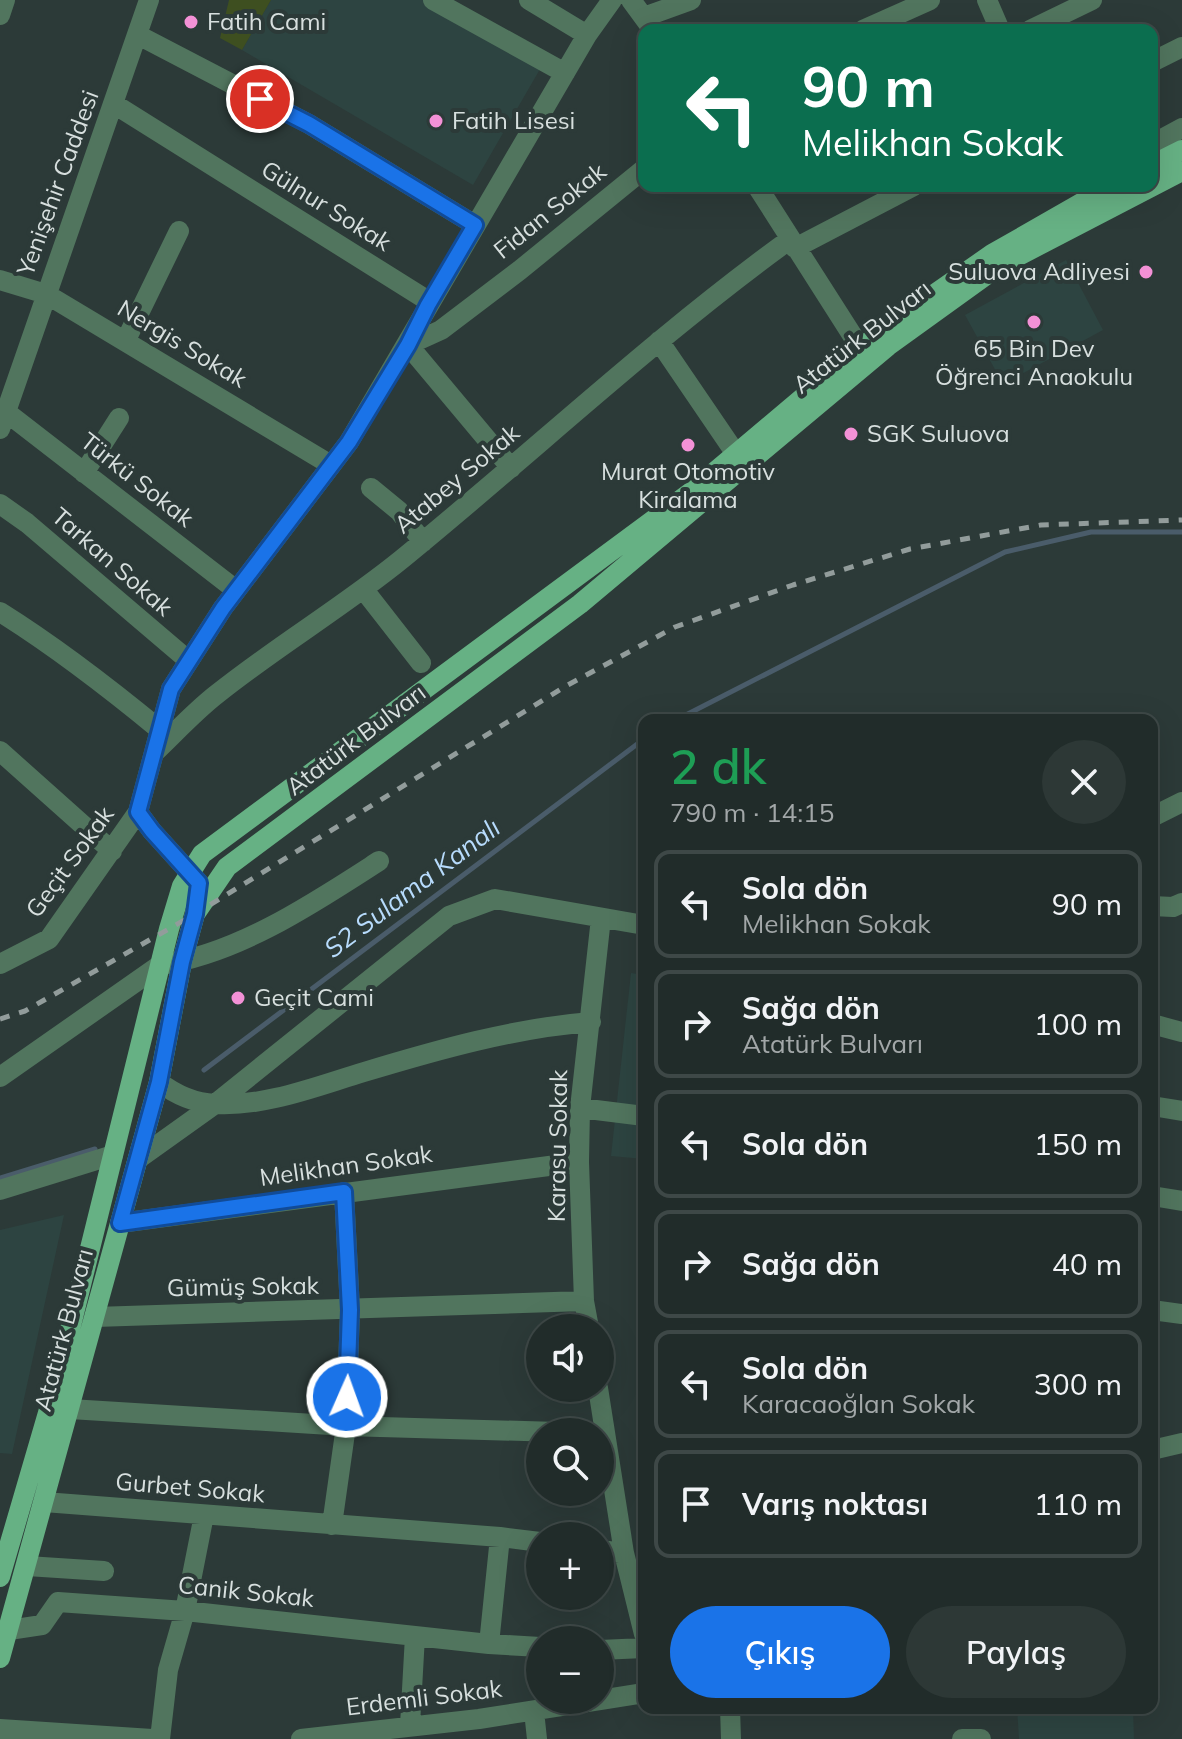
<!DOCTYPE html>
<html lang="tr">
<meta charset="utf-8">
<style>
:root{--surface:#212c2a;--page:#2d3836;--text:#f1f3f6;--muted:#a2a7a8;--line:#3e4847;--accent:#1a73e8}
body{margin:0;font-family:Mulish,sans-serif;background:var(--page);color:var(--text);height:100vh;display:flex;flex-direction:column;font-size:30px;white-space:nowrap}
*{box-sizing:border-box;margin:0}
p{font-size:26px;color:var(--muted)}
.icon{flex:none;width:44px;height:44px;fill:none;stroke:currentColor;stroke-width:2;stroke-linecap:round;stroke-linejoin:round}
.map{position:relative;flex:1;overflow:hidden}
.sheet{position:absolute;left:638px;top:714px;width:520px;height:1000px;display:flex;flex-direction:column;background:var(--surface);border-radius:16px;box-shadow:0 8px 32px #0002,0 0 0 2px var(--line)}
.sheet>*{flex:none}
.hud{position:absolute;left:638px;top:24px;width:520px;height:168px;border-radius:16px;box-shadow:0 8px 32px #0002,0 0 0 2px var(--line);background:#0b6e4f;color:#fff;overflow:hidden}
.controls{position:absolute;left:526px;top:1314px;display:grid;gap:16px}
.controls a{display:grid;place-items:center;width:88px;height:88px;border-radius:50%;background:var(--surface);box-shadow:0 8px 32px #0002,0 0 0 2px var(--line);font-size:40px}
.pin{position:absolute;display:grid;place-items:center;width:68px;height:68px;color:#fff;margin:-34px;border:4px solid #fff;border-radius:50%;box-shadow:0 2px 8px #0007}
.me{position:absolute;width:88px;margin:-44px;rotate:2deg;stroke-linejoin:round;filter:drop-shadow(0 0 6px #0008)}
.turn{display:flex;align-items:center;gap:28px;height:168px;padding:0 32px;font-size:36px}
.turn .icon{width:104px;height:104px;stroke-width:2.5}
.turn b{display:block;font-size:56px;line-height:68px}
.round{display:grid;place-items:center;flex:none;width:84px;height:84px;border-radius:42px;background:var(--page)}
.headline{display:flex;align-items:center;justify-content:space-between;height:136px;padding:0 32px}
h1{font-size:48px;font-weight:600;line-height:60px;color:#1e9e55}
.cta{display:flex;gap:16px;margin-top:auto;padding:16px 32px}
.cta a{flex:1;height:92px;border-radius:48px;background:var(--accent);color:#fff;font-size:32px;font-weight:600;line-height:92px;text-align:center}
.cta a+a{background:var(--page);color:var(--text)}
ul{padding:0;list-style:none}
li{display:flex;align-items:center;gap:24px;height:108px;margin:0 16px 12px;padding:0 16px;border:4px solid var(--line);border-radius:16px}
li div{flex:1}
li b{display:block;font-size:30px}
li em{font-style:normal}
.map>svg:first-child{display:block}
.built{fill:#2d4441}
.green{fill:#3e4f20}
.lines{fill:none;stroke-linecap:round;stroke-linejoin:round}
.stream{stroke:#4a5c6a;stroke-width:5}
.minor{stroke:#51755e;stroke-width:20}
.major{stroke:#66b184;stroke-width:20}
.rail{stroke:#929c9b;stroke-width:5;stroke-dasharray:10 10;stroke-linecap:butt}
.route-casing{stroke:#114b97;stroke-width:20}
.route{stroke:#1a73e8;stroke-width:14}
.poi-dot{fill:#f391d6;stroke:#2c3a38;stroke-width:3}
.labels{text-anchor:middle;stroke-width:8;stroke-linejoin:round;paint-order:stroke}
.poi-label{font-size:24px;fill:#d7dfde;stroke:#2c3a38;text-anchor:start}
.street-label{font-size:24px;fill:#d7dfde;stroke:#2c3a38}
.water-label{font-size:26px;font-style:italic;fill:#b7dbfc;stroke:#2c3a38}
</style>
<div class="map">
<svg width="1182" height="1739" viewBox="0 0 1182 1739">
<rect width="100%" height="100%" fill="#2c3a38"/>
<path class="built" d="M271 0H449L547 57 473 185 242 50Z
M1066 260 1103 330 1003 384 965 315Z
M631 973 644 975V1159L611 1156Z
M64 1215 12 1454 0 1453V1230Z
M1017 1708H1133L1134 1739H1019Z"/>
<path class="green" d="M229 0H271L242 50 220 38Z"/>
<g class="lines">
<path class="stream" d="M676 720 1005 552 1091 532H1182
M204 1070 644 739
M0 1178 95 1149"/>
<path class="minor" d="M433 0 565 73
M529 0 587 35
M631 0 653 30
M987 0 1000 30
M0 15 5 0
M644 17 691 0
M863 30 930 0
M1030 30 1092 0
M138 35 309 124 475 225
M1152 62 1182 47
M114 104 430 302
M1153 165 1158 141 1182 128
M757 186 861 349
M795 248 914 186
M0 280 46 294 331 465
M126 340 179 231
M659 341 736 454
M6 412 236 590
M0 429 149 0
M511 468 408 345 441 330 520 270 644 169
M84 473 119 418
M371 488 399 511 423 542
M0 504 27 523 189 661
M364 590 421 663
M0 612C56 647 109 688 160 730
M0 751 112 851
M155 752C175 733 195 711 217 694 277 646 343 607 402 559 532 453 654 338 789 240
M1152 817 1182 802
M1152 906 1173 907 1182 903
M195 914 199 883 152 831 138 812 171 689 223 608 349 442 587 35 612 0
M0 964 49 939 138 812
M1152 1024 1182 1032
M0 1077 160 965C238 954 314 903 379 861
M159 1082C176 1095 194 1103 215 1104 265 1107 317 1086 364 1072 437 1050 514 1028 591 1022
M1152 1106 1182 1111
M580 1108 644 1116
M138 1159 215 1104 449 916 495 899 644 925
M0 1190 113 1155
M1152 1196 1182 1201
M120 1223 579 1162
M1152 1310 1182 1314
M95 1317 584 1301
M589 1328 584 1301 579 1162 580 1108 601 918
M598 1388 624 1553 644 1634
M70 1409 346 1426 558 1432
M1152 1450 1182 1443
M44 1502 500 1537 489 1644
M332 1525 346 1426 350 1310 344 1192
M500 1537 540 1542
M600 1550 624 1553
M27 1566 104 1571
M9 1630 42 1625 58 1602 185 1611 489 1644 540 1647
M600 1650 644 1648
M600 1700 644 1693
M730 1708 731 1739
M534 1711 537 1739
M410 1725 415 1636
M0 1729 152 1739
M160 1739 168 1670 185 1611 204 1515
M301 1739 479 1719 600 1700
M962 1739H981"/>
<path class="major" d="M1152 165 1182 150
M0 1577 57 1382 169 929 182 886 202 854 691 492 883 330 992 254 1111 186
M0 1658 159 1082 182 962 195 914 227 867 580 604 888 346 999 266 1182 171"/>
<path class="rail" d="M0 1019 25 1011 195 914 566 686 675 627 793 585 910 549 1041 525 1182 520"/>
</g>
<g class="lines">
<defs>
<path id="route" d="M260 99 309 124 475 225 428 305 408 345 349 442 223 608 171 689 138 812 152 831 199 883 195 914 182 962 159 1082 120 1223 344 1192 350 1310 347 1397"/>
</defs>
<use href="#route" class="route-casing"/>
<use href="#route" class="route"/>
</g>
<g class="poi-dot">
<circle cx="191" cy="22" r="8"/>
<circle cx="436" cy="121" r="8"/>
<circle cx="1146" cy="272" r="8"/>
<circle cx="1034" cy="322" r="8"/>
<circle cx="851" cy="434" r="8"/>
<circle cx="688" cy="445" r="8"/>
<circle cx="238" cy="998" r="8"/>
</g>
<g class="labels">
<g class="poi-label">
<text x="207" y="30">Fatih Cami</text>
<text x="452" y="129">Fatih Lisesi</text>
<text x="1130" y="280" text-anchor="end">Suluova Adliyesi</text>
<text x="1034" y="357" text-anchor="middle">65 Bin Dev<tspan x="1034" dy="28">Öğrenci Anaokulu</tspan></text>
<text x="867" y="442">SGK Suluova</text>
<text x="688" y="480" text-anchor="middle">Murat Otomotiv<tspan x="688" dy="28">Kiralama</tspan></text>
<text x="254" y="1006">Geçit Cami</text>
</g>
<g class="street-label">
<text transform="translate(58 183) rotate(-70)" y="8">Yenişehir Caddesi</text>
<text transform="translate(326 206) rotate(32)" y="8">Gülnur Sokak</text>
<text transform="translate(550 211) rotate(-39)" y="8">Fidan Sokak</text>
<text transform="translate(862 337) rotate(-38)" y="8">Atatürk Bulvarı</text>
<text transform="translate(182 344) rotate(31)" y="8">Nergis Sokak</text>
<text transform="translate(457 479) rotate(-40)" y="8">Atabey Sokak</text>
<text transform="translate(137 480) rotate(38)" y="8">Türkü Sokak</text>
<text transform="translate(112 562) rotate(41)" y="8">Tarkan Sokak</text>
<text transform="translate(356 740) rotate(-37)" y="8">Atatürk Bulvarı</text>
<text transform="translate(70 862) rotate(-54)" y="8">Geçit Sokak</text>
<text transform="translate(558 1146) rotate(-89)" y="8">Karasu Sokak</text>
<text transform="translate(346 1166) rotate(-8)" y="8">Melikhan Sokak</text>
<text transform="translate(243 1287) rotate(-1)" y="8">Gümüş Sokak</text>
<text transform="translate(64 1330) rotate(-75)" y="8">Atatürk Bulvarı</text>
<text transform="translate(190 1488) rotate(5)" y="8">Gurbet Sokak</text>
<text transform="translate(246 1592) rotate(6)" y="8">Canik Sokak</text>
<text transform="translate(424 1698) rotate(-7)" y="8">Erdemli Sokak</text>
</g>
<g class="water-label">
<text transform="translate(412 888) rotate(-37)" y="9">S2 Sulama Kanalı</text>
</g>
</g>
</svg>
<div class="controls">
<a><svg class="icon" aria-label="sound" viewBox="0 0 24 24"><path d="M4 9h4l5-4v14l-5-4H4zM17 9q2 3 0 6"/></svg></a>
<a><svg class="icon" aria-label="search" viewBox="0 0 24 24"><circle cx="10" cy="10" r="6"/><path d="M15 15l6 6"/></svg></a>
<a>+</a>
<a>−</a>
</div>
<div class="pin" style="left:260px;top:99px;background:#d93025"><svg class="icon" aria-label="arrive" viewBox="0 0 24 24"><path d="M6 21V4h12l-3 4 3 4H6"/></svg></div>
<svg class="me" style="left:347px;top:1397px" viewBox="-20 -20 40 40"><circle r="17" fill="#1a73e8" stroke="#fff" stroke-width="3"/><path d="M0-11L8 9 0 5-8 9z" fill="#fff"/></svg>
<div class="hud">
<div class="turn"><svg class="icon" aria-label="left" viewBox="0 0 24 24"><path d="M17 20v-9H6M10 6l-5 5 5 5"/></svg><div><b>90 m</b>Melikhan Sokak</div></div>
</div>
<section class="sheet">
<div class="headline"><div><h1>2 dk</h1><p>790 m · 14:15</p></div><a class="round"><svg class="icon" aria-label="close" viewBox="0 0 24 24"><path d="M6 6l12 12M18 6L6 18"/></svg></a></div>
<ul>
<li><svg class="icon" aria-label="left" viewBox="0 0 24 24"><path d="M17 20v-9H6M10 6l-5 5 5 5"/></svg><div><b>Sola dön</b><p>Melikhan Sokak</p></div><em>90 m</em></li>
<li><svg class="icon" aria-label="right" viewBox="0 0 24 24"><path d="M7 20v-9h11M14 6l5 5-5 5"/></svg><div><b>Sağa dön</b><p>Atatürk Bulvarı</p></div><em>100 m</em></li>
<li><svg class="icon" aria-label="left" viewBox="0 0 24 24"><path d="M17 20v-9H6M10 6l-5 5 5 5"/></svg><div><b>Sola dön</b></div><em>150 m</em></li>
<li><svg class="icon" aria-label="right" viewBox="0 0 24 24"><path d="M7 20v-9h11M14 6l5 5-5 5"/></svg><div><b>Sağa dön</b></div><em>40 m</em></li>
<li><svg class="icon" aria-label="left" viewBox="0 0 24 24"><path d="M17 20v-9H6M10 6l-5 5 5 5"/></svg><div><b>Sola dön</b><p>Karacaoğlan Sokak</p></div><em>300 m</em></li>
<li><svg class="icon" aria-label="arrive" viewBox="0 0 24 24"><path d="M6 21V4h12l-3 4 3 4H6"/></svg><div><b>Varış noktası</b></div><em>110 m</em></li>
</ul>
<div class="cta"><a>Çıkış</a><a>Paylaş</a></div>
</section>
</div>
